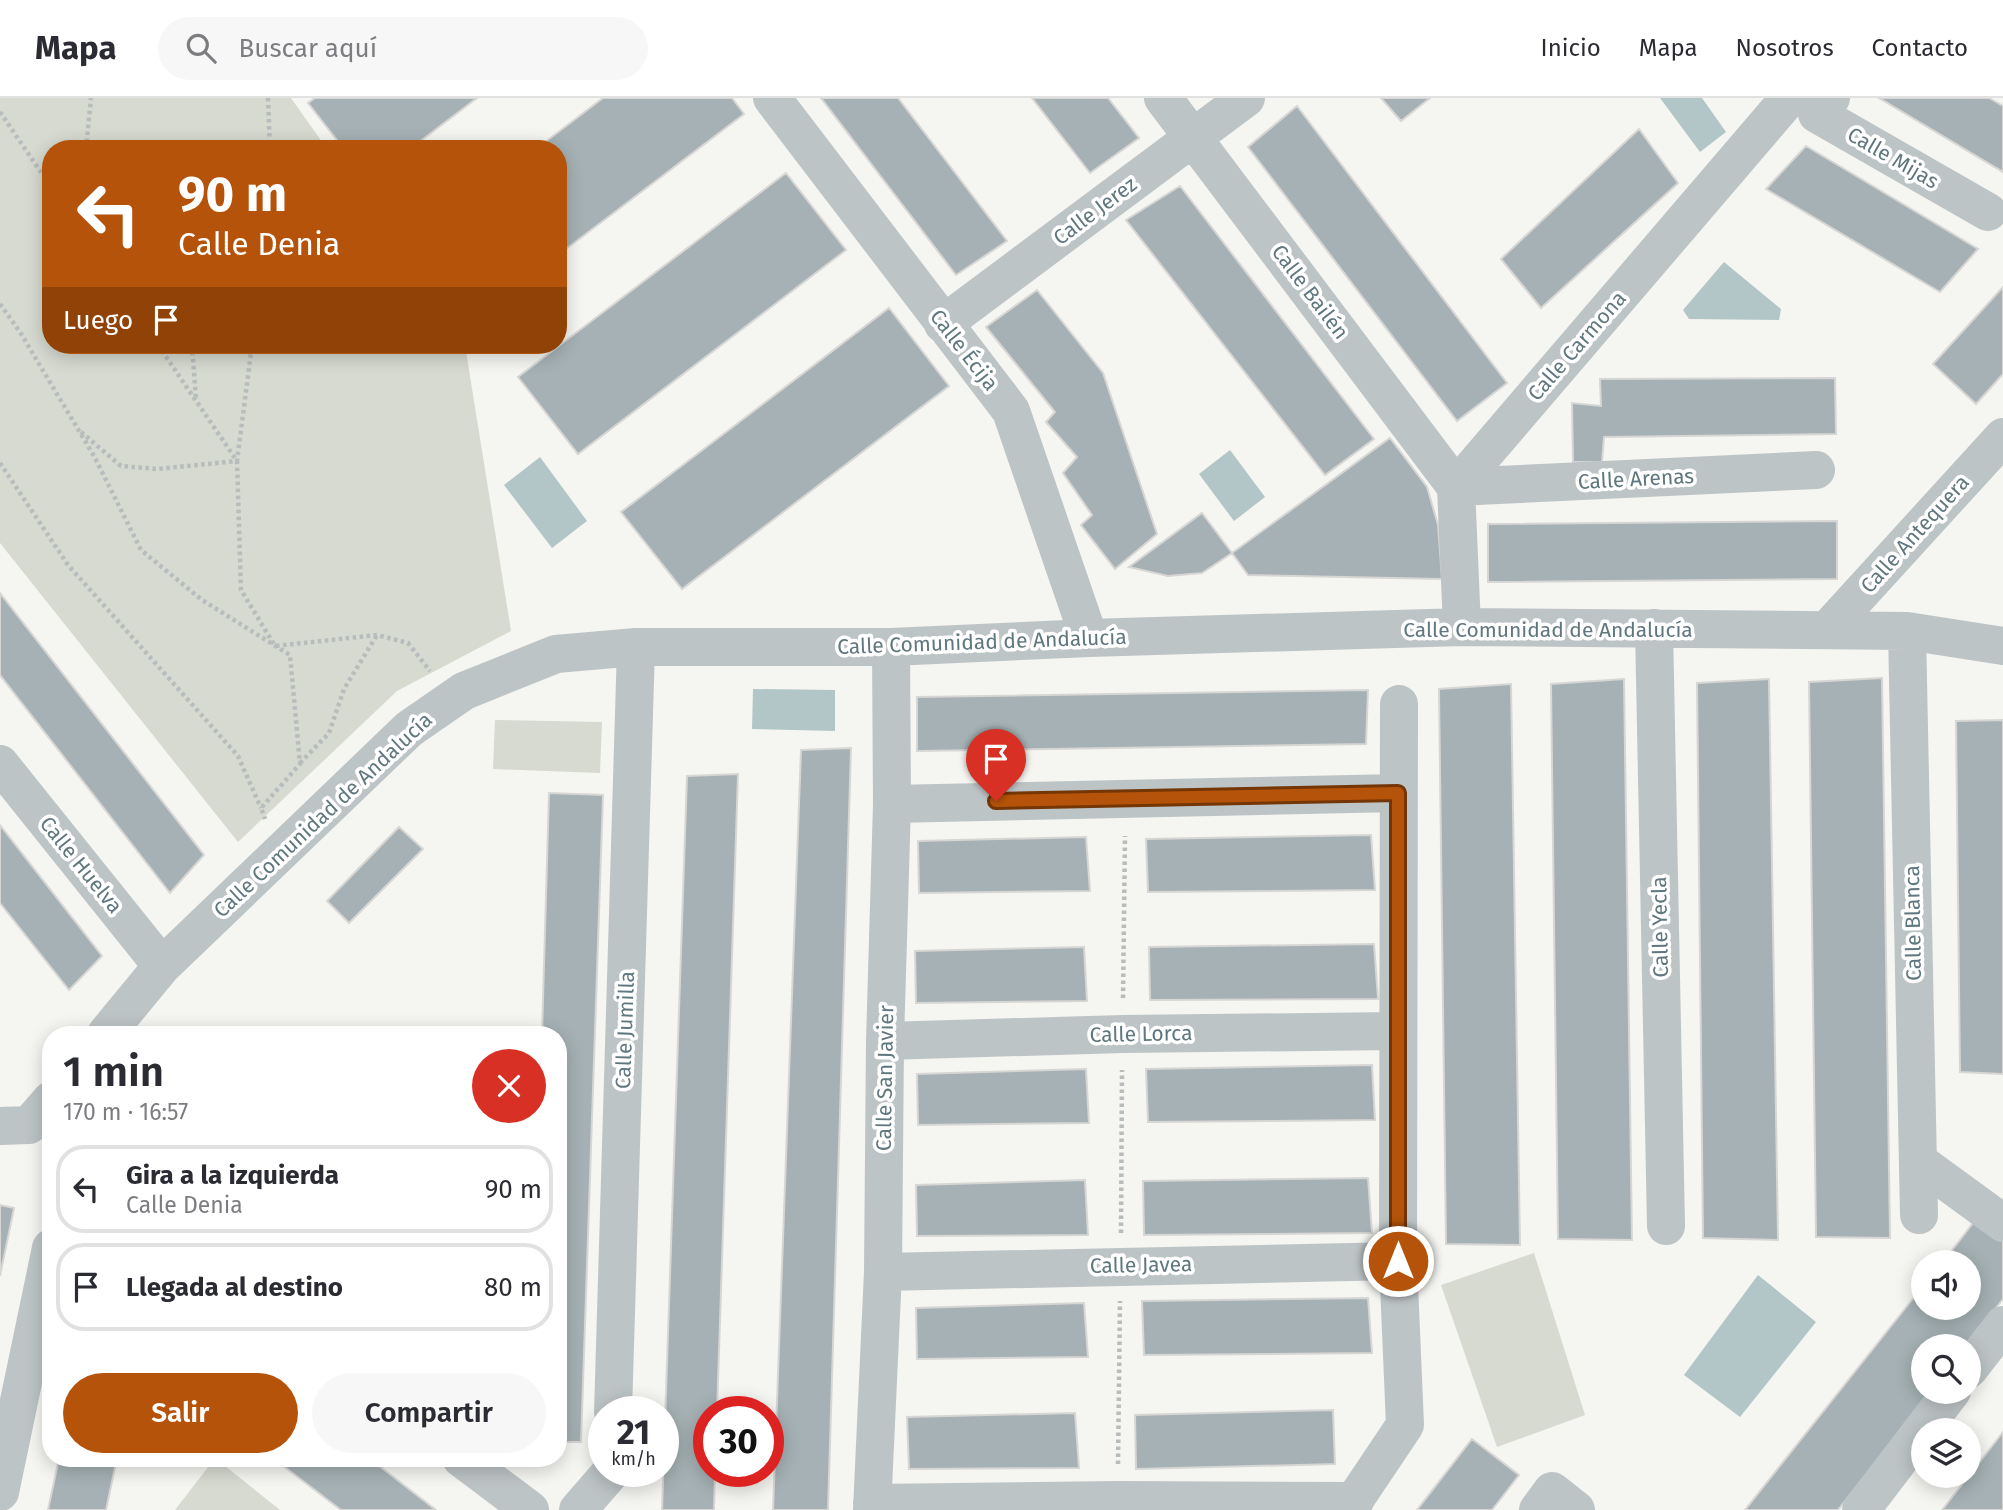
<!DOCTYPE html>
<html lang="es">
<meta charset="utf-8">
<style>
:root{--surface:#fff;--page:#f7f7f7;--text:#2b2b33;--muted:#7c7c81;--line:#e1e1e2;--accent:#b45309}
body{margin:0;font-family:"Fira Sans",sans-serif;background:var(--page);color:var(--text);height:100vh;display:flex;flex-direction:column;font-size:26px;white-space:nowrap}
*{box-sizing:border-box;margin:0}
p{font-size:23px;color:var(--muted)}
.icon{flex:none;width:38px;height:38px;fill:none;stroke:currentColor;stroke-width:2;stroke-linecap:round;stroke-linejoin:round}
.map{position:relative;flex:1;overflow:hidden}
.side{position:absolute;left:42px;top:928px;width:525px;height:441px;display:flex;flex-direction:column;background:var(--surface);border-radius:28px;box-shadow:0 4px 18px #0003}
.side>*{flex:none}
.banner{position:absolute;left:42px;top:42px;width:525px;height:214px;border-radius:28px;box-shadow:0 4px 18px #0003;background:#b45309;color:#fff;overflow:hidden}
.tools{position:absolute;left:1911px;top:1152px;display:grid;gap:14px}
.tools a{display:grid;place-items:center;width:70px;height:70px;border-radius:50%;background:var(--surface);box-shadow:0 4px 18px #0003;font-size:35px}
.speed{position:absolute;left:588px;top:1298px;display:flex;gap:14px;font-size:35px;font-weight:700;text-align:center}
.speed>*{display:grid;place-content:center;width:91px;height:91px;border-radius:50%;background:var(--surface);box-shadow:0 4px 18px #0003;line-height:1}
.speed small{font-size:18px;font-weight:400}
.speed .limit{border:10px solid #d22;background:#fff;color:#111}
.pin{position:absolute;display:grid;place-items:center;width:60px;height:60px;color:#fff;margin:-72px -30px;border-radius:50% 50% 50% 0;rotate:-45deg;box-shadow:0 0 7px #0007}
.pin .icon{rotate:45deg}
.me{position:absolute;width:77px;margin:-38px;rotate:0deg;stroke-linejoin:round;filter:drop-shadow(0 0 5px #0008)}
.turn{display:flex;align-items:center;gap:24px;height:147px;padding:0 21px;font-size:32px}
.turn .icon{width:91px;height:91px;stroke-width:2.5}
.turn b{display:block;font-size:49px;line-height:60px}
.then{display:flex;align-items:center;height:66px;padding:0 21px;background:#0003;gap:14px;font-size:26px}
.round{display:grid;place-items:center;flex:none;width:74px;height:74px;border-radius:37px;background:var(--page)}
.summary{display:flex;align-items:center;justify-content:space-between;height:119px;padding:0 21px}
h1{font-size:42px;font-weight:600;line-height:52px}
.action{display:flex;gap:14px;margin-top:auto;padding:14px 21px}
.action a{flex:1;height:80px;border-radius:42px;background:var(--accent);color:#fff;font-size:28px;font-weight:600;line-height:80px;text-align:center}
.action a+a{background:var(--page);color:var(--text)}
ul{padding:0;list-style:none}
li{display:flex;align-items:center;gap:21px;height:88px;margin:0 14px 10px;padding:0 7px;border:4px solid var(--line);border-radius:28px}
li div{flex:1}
li b{display:block;font-size:26px}
li em{font-style:normal}
header{display:flex;align-items:center;gap:42px;box-sizing:border-box;height:98px;padding:0 35px;background:var(--surface);border-bottom:2px solid var(--line)}
header strong{font-size:33px}
nav{display:flex;gap:38px;margin-inline-start:auto;font-size:24px}
.search{width:490px;height:63px;background:var(--page);display:flex;align-items:center;gap:18px;box-sizing:border-box;padding:0 24px;border-radius:38px;color:var(--muted);font-size:26px}
.map>svg:first-child{display:block}
.green{fill:#d6dad0}
.water{fill:#b3c6c7}
.building{fill:#a5b1b4;stroke:#d7d6d4;stroke-width:2}
.lines{fill:none;stroke-linecap:round;stroke-linejoin:round}
.path{stroke:#b7bcbd;stroke-width:4.5;stroke-dasharray:3.5 3.5;stroke-linecap:butt}
.minor{stroke:#bdc4c6;stroke-width:38}
.route-casing{stroke:#753606;stroke-width:18}
.route{stroke:#b45309;stroke-width:12}
.labels{text-anchor:middle;stroke-width:7;stroke-linejoin:round;paint-order:stroke}
.street-label{font-size:21px;fill:#5f777e;stroke:#fff}
</style>
<header>
<strong>Mapa</strong>
<div class="search"><svg class="icon" aria-label="search" viewBox="0 0 24 24"><circle cx="10" cy="10" r="6"/><path d="M15 15l6 6"/></svg>Buscar aquí</div>
<nav><a>Inicio</a><a>Mapa</a><a>Nosotros</a><a>Contacto</a></nav>
</header>
<div class="map">
<svg width="2003" height="1412" viewBox="0 0 2003 1412">
<rect width="100%" height="100%" fill="#f5f5f1"/>
<path class="green" d="M0 0H291L327 51H51V247H465L511 533 397 593 238 744 0 445Z
M495 622 602 624 600 675 493 671Z
M1534 1155 1585 1317 1497 1349 1441 1187Z
M215 1360 280 1412H175Z"/>
<path class="water" d="M1660 0H1702L1726 34 1700 54Z
M1724 164 1781 211 1779 222 1689 221 1683 212Z
M1230 352 1265 399 1234 423 1199 376Z
M540 359 587 423 552 450 504 387Z
M753 591 835 592V633L752 631Z
M1758 1177 1816 1224 1740 1319 1684 1277Z"/>
<path class="building" d="M315 0H477L410 51H344L308 5Z
M603 0H732L744 16 558 157V51H536Z
M821 0H898L1007 143 956 177Z
M1032 0H1108L1139 40 1090 75Z
M1381 0H1430L1401 23Z
M1879 0H1989L2003 8V74Z
M1297 8 1507 285 1457 323 1248 49Z
M1639 31 1678 85 1541 210 1501 161Z
M1806 48 1978 151 1940 194 1766 91Z
M786 75 846 152 578 356 518 279Z
M1180 88 1374 341 1325 377 1126 122Z
M2003 189V276L1976 306 1933 266Z
M1037 192 1103 275 1157 436 1115 471 1081 427 1092 417 1063 375 1077 359 1046 324 1055 314 986 229Z
M889 210 949 288 682 491 621 414Z
M1835 280 1836 336 1604 339 1602 364H1573L1572 305 1601 308 1600 281Z
M1390 340 1427 389 1438 427 1442 481 1248 477 1232 455Z
M1202 415 1232 455 1202 475 1168 478 1129 469Z
M1837 423V481L1488 484V426Z
M0 495 204 757 170 795 0 577Z
M1882 580 1890 1140 1816 1139 1809 584Z
M1624 581 1632 1142 1558 1141 1551 586Z
M1769 581 1778 1142 1703 1140 1697 585Z
M1511 586 1520 1147 1446 1146 1439 591Z
M1368 592 1366 646 917 653V599Z
M2003 622V976L1960 974 1956 623Z
M851 650 828 1412H773L801 652Z
M738 676 717 1314H709V1374H715L714 1412H662L687 678Z
M549 695 603 697 581 1344H558V936H542Z
M0 727 102 858 69 892 0 805Z
M399 729 423 751 349 825 327 803Z
M1371 737 1375 792 1148 794 1146 741Z
M1086 739 1090 793 919 795 918 743Z
M1374 846 1378 901 1150 902 1149 849Z
M1084 849 1087 903 916 905 915 853Z
M1372 967 1375 1022 1148 1024 1146 971Z
M1086 971 1089 1025 918 1027 917 976Z
M1368 1080 1372 1135 1144 1137 1143 1083Z
M1085 1082 1088 1137 917 1138 916 1087Z
M0 1107 14 1110 0 1178Z
M1980 1116 2003 1135V1201L1966 1248H1923V1293H1931L1838 1412H1745L1923 1188V1209H1969V1164H1943Z
M1368 1200 1372 1255 1144 1257 1142 1203Z
M1084 1205 1088 1259 917 1261 916 1210Z
M1333 1312 1335 1366 1136 1371 1135 1317Z
M1075 1315 1079 1370 909 1371 907 1319Z
M2003 1334V1412H1942Z
M1472 1341 1519 1377 1492 1412H1417Z
M59 1360H117L106 1412H48Z
M273 1360H369L436 1412H341Z"/>
<g class="lines">
<path class="path" d="M268 0 270 51
M0 14 51 89
M86 51 91 0
M0 206 20 234 94 358 141 452 202 502 290 557 300 666 261 710 265 721
M158 247 237 363 241 492 275 548 377 537 408 545 430 573
M192 247 196 301
M81 334 121 368 157 371 237 363 252 247
M0 365 68 467 238 658 261 710
M300 665 329 635 344 591 377 537
M1123 900 1125 738
M1121 1135 1122 972
M1118 1366 1120 1203"/>
<path class="minor" d="M772 0 1011 313 1089 540
M1163 0 1456 389 1816 372
M1831 0 1817 16 1988 114
M943 226 1246 0
M1462 529 1456 389 1789 0
M1654 530 1666 1128
M1827 532 2003 339
M1907 533 1919 1117
M0 666 162 868
M892 706 1398 695
M106 936 162 868 409 631 464 593 556 556 636 549H891L1089 540 1462 529 1907 533 2003 548
M885 943 1123 936 1397 933
M0 1028 29 1027 51 1002
M1918 1063 2003 1125
M883 1174 1398 1163
M1969 1271 2003 1227
M613 1314 636 549
M461 1360 530 1412
M0 1394 51 1150
M872 1405 1118 1402 1355 1403
M578 1412 611 1374
M872 1412 883 1174 885 943 892 706 891 549
M1348 1412 1405 1327 1398 1163 1399 606
M1538 1412 1552 1393 1576 1412
M1861 1412 1952 1293"/>
</g>
<g class="lines">
<defs>
<path id="route" d="M996 703 1398 695V1163"/>
</defs>
<use href="#route" class="route-casing"/>
<use href="#route" class="route"/>
</g>
<g class="labels">
<g class="street-label">
<text transform="translate(1893 60) rotate(30)" y="7">Calle Mijas</text>
<text transform="translate(1095 113) rotate(-37)" y="7">Calle Jerez</text>
<text transform="translate(1310 194) rotate(53)" y="7">Calle Bailén</text>
<text transform="translate(1577 248) rotate(-49)" y="7">Calle Carmona</text>
<text transform="translate(964 252) rotate(52)" y="7">Calle Écija</text>
<text transform="translate(1636 381) rotate(-3)" y="7">Calle Arenas</text>
<text transform="translate(1915 436) rotate(-48)" y="7">Calle Antequera</text>
<text x="1548" y="539">Calle Comunidad de Andalucía</text>
<text transform="translate(982 544) rotate(-2)" y="7">Calle Comunidad de Andalucía</text>
<text transform="translate(323 717) rotate(-43)" y="7">Calle Comunidad de Andalucía</text>
<text transform="translate(81 767) rotate(51)" y="7">Calle Huelva</text>
<text transform="translate(1913 825) rotate(-91)" y="7">Calle Blanca</text>
<text transform="translate(1660 829) rotate(-91)" y="7">Calle Yecla</text>
<text transform="translate(625 932) rotate(-88)" y="7">Calle Jumilla</text>
<text transform="translate(1141 936) rotate(-1)" y="7">Calle Lorca</text>
<text transform="translate(885 980) rotate(-89)" y="7">Calle San Javier</text>
<text transform="translate(1141 1167) rotate(-1)" y="7">Calle Javea</text>
</g>
</g>
</svg>
<div class="tools">
<a><svg class="icon" aria-label="sound" viewBox="0 0 24 24"><path d="M4 9h4l5-4v14l-5-4H4zM17 9q2 3 0 6"/></svg></a>
<a><svg class="icon" aria-label="search" viewBox="0 0 24 24"><circle cx="10" cy="10" r="6"/><path d="M15 15l6 6"/></svg></a>
<a><svg class="icon" aria-label="layers" viewBox="0 0 24 24"><path d="M12 4l9 5-9 5-9-5zM3 14l9 5 9-5"/></svg></a>
</div>
<div class="speed"><div>21<small>km/h</small></div><div class="limit">30</div></div>
<div class="pin" style="left:996px;top:703px;background:#d93025"><svg class="icon" aria-label="arrive" viewBox="0 0 24 24"><path d="M6 21V4h12l-3 4 3 4H6"/></svg></div>
<svg class="me" style="left:1398px;top:1163px" viewBox="-20 -20 40 40"><circle r="17" fill="#b45309" stroke="#fff" stroke-width="3"/><path d="M0-11L8 9 0 5-8 9z" fill="#fff"/></svg>
<div class="banner">
<div class="turn"><svg class="icon" aria-label="left" viewBox="0 0 24 24"><path d="M17 20v-9H6M10 6l-5 5 5 5"/></svg><div><b>90 m</b>Calle Denia</div></div>
<div class="then">Luego<svg class="icon" aria-label="arrive" viewBox="0 0 24 24"><path d="M6 21V4h12l-3 4 3 4H6"/></svg></div>
</div>
<section class="side">
<div class="summary"><div><h1>1 min</h1><p>170 m · 16:57</p></div><a class="round" style="background:#d93025;color:#fff"><svg class="icon" aria-label="close" viewBox="0 0 24 24"><path d="M6 6l12 12M18 6L6 18"/></svg></a></div>
<ul>
<li><svg class="icon" aria-label="left" viewBox="0 0 24 24"><path d="M17 20v-9H6M10 6l-5 5 5 5"/></svg><div><b>Gira a la izquierda</b><p>Calle Denia</p></div><em>90 m</em></li>
<li><svg class="icon" aria-label="arrive" viewBox="0 0 24 24"><path d="M6 21V4h12l-3 4 3 4H6"/></svg><div><b>Llegada al destino</b></div><em>80 m</em></li>
</ul>
<div class="action"><a>Salir</a><a>Compartir</a></div>
</section>
</div>
